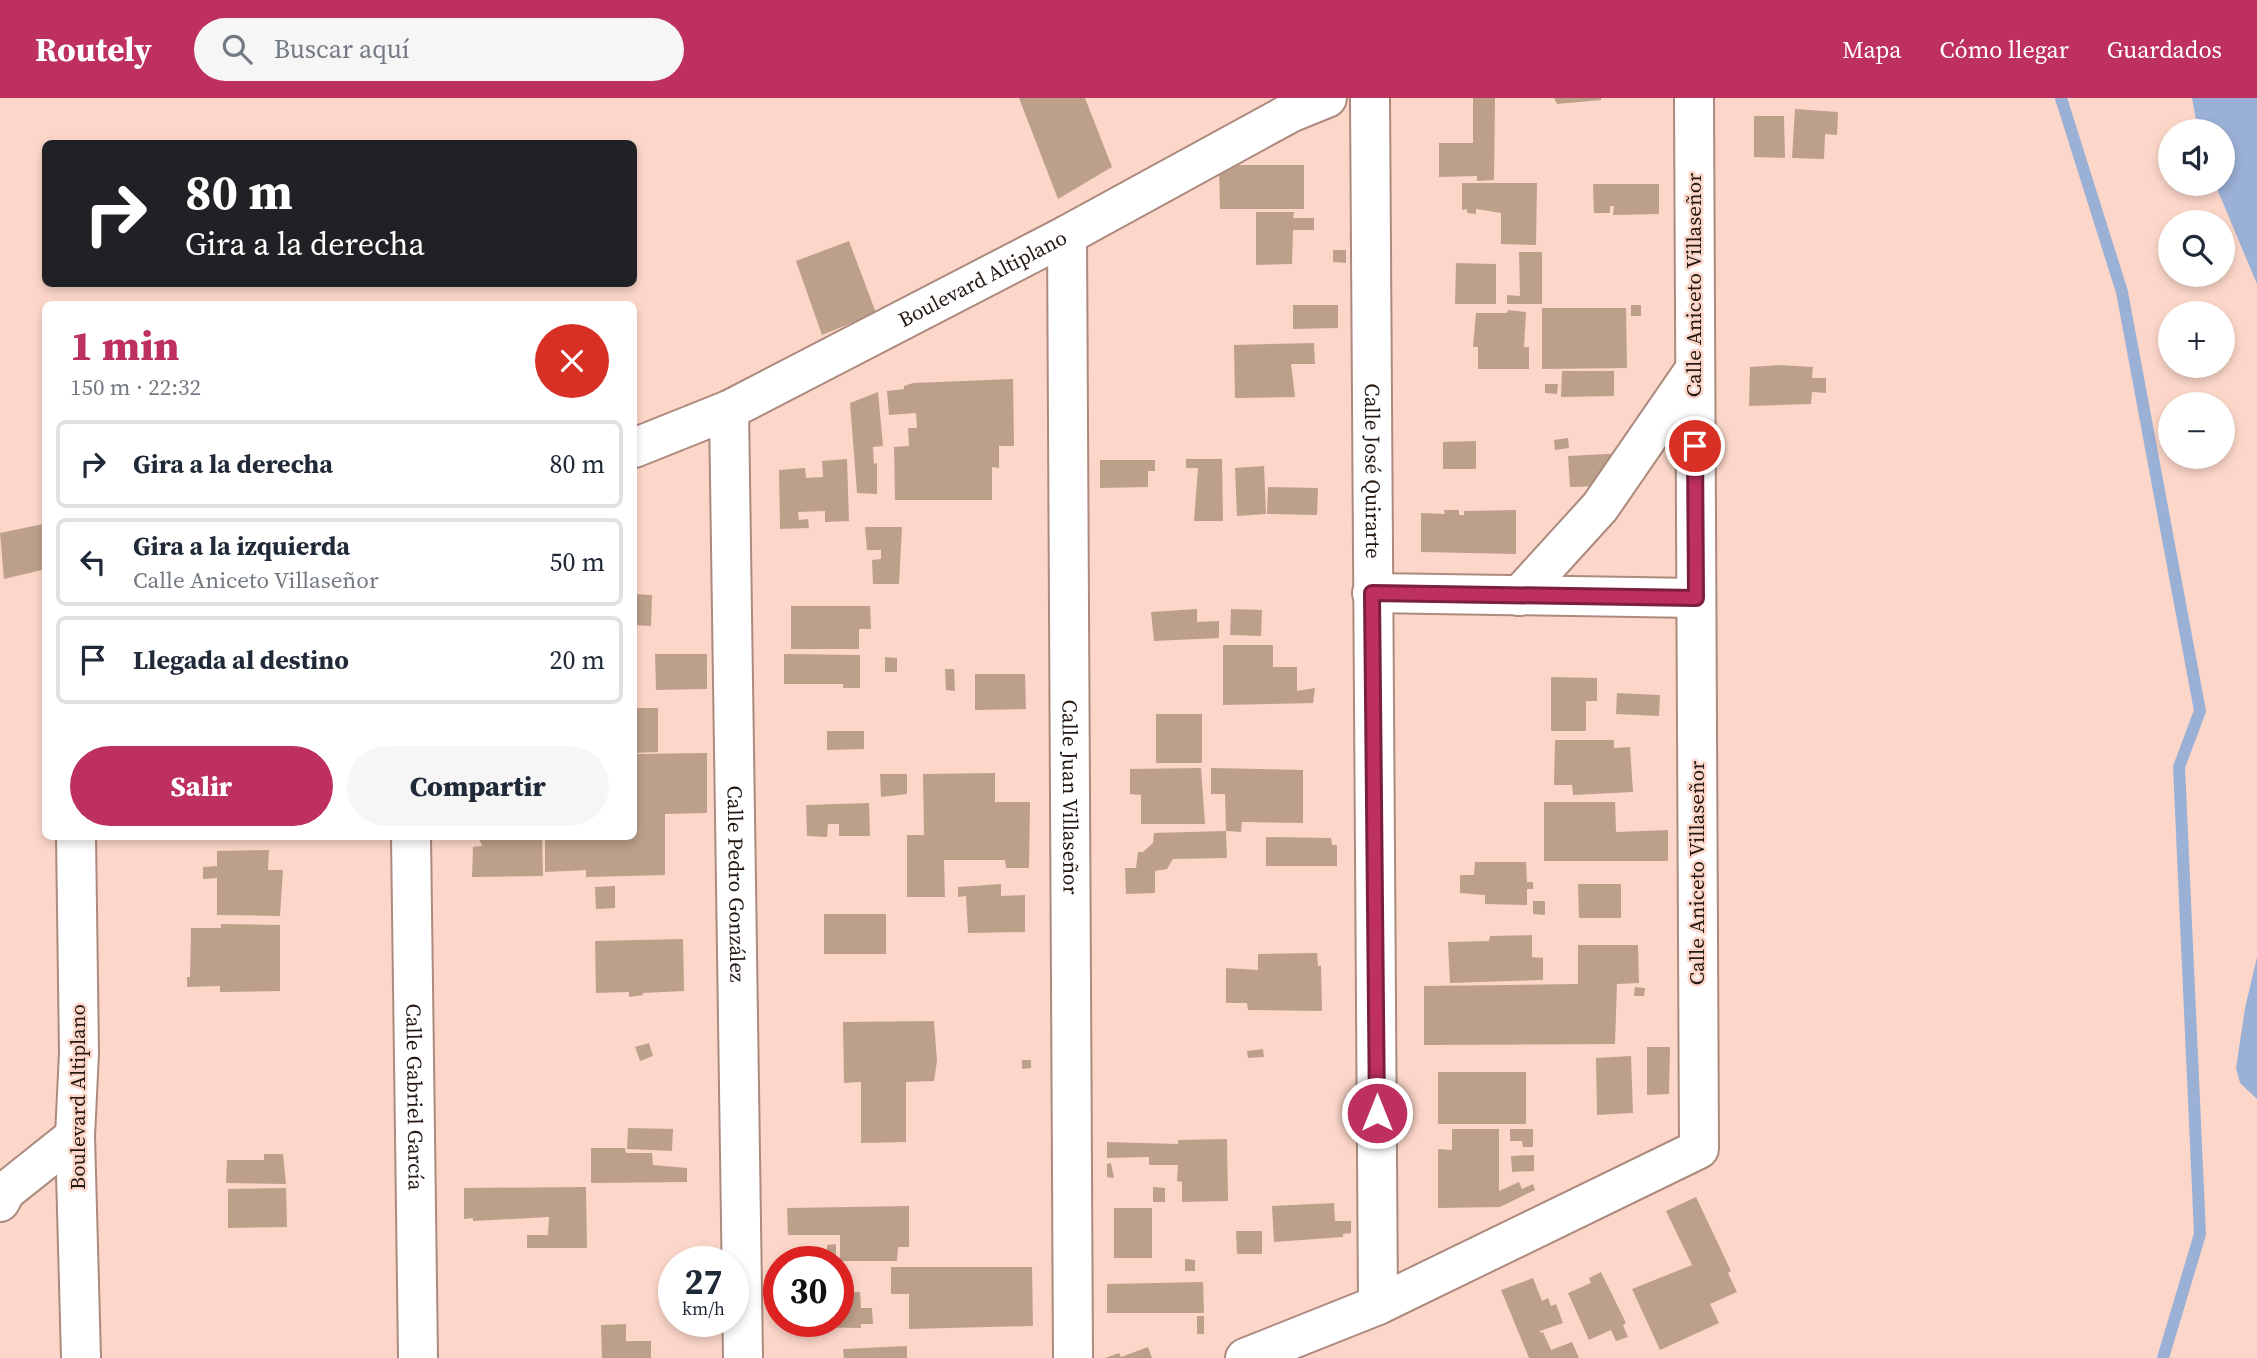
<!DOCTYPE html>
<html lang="es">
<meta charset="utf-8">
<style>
:root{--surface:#fff;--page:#f6f6f7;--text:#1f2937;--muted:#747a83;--line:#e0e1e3;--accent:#be305e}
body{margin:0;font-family:"Source Serif 4",serif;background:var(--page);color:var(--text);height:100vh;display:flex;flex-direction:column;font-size:26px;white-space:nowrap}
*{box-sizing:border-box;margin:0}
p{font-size:23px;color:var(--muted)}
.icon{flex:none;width:38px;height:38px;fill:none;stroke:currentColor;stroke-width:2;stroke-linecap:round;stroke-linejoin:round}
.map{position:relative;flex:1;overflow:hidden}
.sheet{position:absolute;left:42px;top:203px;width:595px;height:539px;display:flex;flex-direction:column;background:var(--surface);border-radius:10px;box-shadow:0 4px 10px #0003}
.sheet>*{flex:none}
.top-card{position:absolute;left:42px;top:42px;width:595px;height:147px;border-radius:10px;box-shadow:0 4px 10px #0003;background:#202124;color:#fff;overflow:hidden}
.fabs{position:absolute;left:2158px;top:21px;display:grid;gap:14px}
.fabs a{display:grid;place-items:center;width:77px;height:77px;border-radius:50%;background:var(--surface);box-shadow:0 4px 10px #0003;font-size:35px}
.speed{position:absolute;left:658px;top:1148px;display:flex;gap:14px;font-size:35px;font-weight:700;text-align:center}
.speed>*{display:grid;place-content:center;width:91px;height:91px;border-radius:50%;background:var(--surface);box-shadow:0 4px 10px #0003;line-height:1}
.speed small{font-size:18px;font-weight:400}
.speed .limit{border:10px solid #d22;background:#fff;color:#111}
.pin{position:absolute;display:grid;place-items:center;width:60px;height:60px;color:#fff;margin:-30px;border:4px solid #fff;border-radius:50%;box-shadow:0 2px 7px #0007}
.me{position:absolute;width:77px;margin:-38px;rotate:0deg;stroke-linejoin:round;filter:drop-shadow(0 0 5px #0008)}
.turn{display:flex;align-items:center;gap:24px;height:147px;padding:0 28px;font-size:32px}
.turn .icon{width:91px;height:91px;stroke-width:2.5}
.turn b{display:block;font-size:49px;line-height:60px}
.round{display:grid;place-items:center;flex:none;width:74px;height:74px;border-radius:37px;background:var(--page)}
.summary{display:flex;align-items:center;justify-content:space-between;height:119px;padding:0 28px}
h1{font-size:42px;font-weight:800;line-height:52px;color:var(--accent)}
.button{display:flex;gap:14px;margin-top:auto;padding:14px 28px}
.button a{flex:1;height:80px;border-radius:42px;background:var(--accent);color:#fff;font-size:28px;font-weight:800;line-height:80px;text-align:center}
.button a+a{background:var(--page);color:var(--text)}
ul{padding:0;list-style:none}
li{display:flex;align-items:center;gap:21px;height:88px;margin:0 14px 10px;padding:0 14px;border:4px solid var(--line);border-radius:10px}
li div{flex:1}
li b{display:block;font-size:26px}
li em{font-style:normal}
header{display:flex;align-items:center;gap:42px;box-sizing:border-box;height:98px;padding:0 35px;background:var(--accent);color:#fff}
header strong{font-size:33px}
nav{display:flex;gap:38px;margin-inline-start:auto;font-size:24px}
.search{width:490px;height:63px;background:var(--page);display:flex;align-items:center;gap:18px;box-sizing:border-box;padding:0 24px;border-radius:38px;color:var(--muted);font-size:26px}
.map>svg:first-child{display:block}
.water{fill:#9bb0d5}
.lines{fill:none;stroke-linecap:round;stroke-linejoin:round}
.stream{stroke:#9bb0d5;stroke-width:12}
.building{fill:#bca08a}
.minor-casing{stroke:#ac8a7d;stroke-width:42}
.minor{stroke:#fff;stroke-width:38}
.route-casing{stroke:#7c1f3d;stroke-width:18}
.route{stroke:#be305e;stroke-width:12}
.labels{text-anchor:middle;stroke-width:5;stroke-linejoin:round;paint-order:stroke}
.street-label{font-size:21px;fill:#241813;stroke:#fcd7c9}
</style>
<header>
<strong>Routely</strong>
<div class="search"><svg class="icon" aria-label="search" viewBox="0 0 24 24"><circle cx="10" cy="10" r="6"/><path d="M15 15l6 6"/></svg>Buscar aquí</div>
<nav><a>Mapa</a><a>Cómo llegar</a><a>Guardados</a></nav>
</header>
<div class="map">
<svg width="2257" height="1260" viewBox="0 0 2257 1260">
<rect width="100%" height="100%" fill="#fcd7c9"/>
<path class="water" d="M2192 0H2257V186L2215 86H2222V33H2198Z
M2257 859V1001L2240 985 2236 970 2245 910Z"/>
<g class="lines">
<path class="stream" d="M2061 0 2122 194 2200 613 2179 669 2200 1136 2163 1260"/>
</g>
<path class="building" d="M1019 0H1085L1112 69 1058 101Z
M1473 0H1495L1494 82 1477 83V78L1439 79V45H1473Z
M1554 0H1601V2L1557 6Z
M1795 11 1838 14 1837 37 1825 36 1824 61 1792 60Z
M1754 18H1784L1785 60 1754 59Z
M1219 67H1304V111H1220Z
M1462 85H1537L1536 147 1501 146V115L1476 111V116L1467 115V111L1462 112Z
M1593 86H1659V116L1613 117 1614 108H1610V115H1594Z
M1256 114H1294L1293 120H1314V132H1293L1292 166 1256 167Z
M849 143 876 215 822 237 796 163Z
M1333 152H1346V165L1333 164Z
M1519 154H1542V206H1507V197L1520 198Z
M1456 165 1496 166V206H1455Z
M1293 207H1338V230L1293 231Z
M1631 207H1641V218H1631Z
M1542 210H1626L1627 270 1542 271Z
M1508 212 1526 214 1524 249H1529V271H1478V249H1473L1476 215H1507Z
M1314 245 1315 266H1291L1295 299 1235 300 1234 247Z
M1780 267 1813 269 1812 280H1826V295L1812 294 1811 306 1749 308 1750 269Z
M1562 273H1614V298L1561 299Z
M1013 281 1014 348H999V370L992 369V402H895L894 349 909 348 908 330H917L916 315 889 317 887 293 904 291V288L913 285Z
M1545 286H1558L1557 296 1545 295Z
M878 294 883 348 873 349 874 366 877 365V396L857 395 850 305Z
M1568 340 1569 350 1555 352 1554 342Z
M1476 343V371H1443V344Z
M1628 355 1629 387 1570 389 1568 358Z
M847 361 849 423 825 424V413L798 414 799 422 808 421 809 430 780 431 779 372 805 370 806 380 823 379 822 363Z
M1186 361H1222L1223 423H1194L1198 370H1186Z
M1100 362H1155V373H1148V389L1100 390Z
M1264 368 1266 416 1237 418 1235 370Z
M1268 389 1318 390 1317 417 1267 416Z
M1444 412H1459V417H1464V413L1516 412V456L1421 454V415L1445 416Z
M43 426 46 471 4 481 0 435Z
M865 429H902L899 486H873L872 462 881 461V452H867Z
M634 496 652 497 651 528 634 527Z
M791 508H870L871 531H859V551H791Z
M1197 511V524L1219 523V540L1154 543 1151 514Z
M1231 511 1262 512 1261 538 1230 537Z
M1223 547H1273V569H1297V593L1315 590 1313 605 1223 607Z
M655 556H707V591L656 592Z
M784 556 860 557V590H843V586H784Z
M885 559 897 560V574H885Z
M945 571H954L955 593 946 592Z
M975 576H1025L1026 611 975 612Z
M1551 579 1597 580V603H1586V633H1551Z
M1617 595 1660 597 1659 618 1616 616Z
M634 610H658V654L634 655Z
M1156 616H1202V665H1156Z
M827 633H864V651L827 652Z
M1555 642H1614V650L1630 649 1633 694 1573 697 1572 687H1554Z
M707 655V715L665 716V777L586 779V772L545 774V738H634V656Z
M1201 670 1205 726H1141V697L1130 696V671Z
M1211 670 1303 672V725L1242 724 1241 734 1226 733 1227 760 1173 761 1167 771 1155 773V795L1126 796 1125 770H1136L1138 754H1143L1153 745 1154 735 1226 733 1225 696H1211Z
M995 675V704H1030L1029 770H1006L1005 762H944L945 799H907V737H924L923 676Z
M880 676H907V696L881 699Z
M1544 704H1615L1616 734 1668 732V763H1544Z
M869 705 870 738H839V726H828L827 739 807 738 806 707Z
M478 738H542L543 778 472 779 473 749 482 748Z
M1266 739 1331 740 1332 747H1337V768H1266Z
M269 752 268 772H283L280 818 217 817V780L203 781V769L217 768V753Z
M1475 764H1526L1527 784H1533V791H1527V807L1485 806V797L1460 795V777H1474Z
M1001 786V798L1025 797V834L968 835 966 798 958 799V789Z
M1578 786H1621V820H1579Z
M615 788V810L596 811 595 789Z
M1533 803H1545V817L1533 816Z
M824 816H886V856H824Z
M221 826 280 827V893L220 894V888L187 889V879H190L191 830H221Z
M1532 837V859L1543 860V882L1450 885 1448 844 1489 843 1490 838Z
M683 841 684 893 643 895V897L629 899V894L596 895 595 843Z
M1578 847H1638L1639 885 1617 886 1615 946 1424 947V888L1578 886Z
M1317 855 1318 868H1321L1322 913 1248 912 1247 905H1226V870L1258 872V856Z
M1635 889 1645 890 1644 898H1634Z
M934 923 937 963 934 983 906 984V1044L861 1045V984L844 985 843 924Z
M649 945 653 958 640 963 635 949Z
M1647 949H1670L1669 996 1647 997Z
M1263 951 1264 959 1248 960 1247 953Z
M1631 958 1633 1015 1597 1017 1596 960Z
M1022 962H1031V970L1022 971Z
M1438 974H1526V1026H1438Z
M628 1030 673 1031 672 1053 627 1051Z
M1452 1031H1499V1093L1519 1084 1522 1091 1533 1086 1535 1092 1500 1109 1438 1110V1051L1452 1052Z
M1510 1031H1533V1049H1523L1522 1043H1510Z
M1227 1041 1228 1103 1182 1104V1084L1177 1083 1178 1067H1149V1059L1107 1060V1044L1178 1046V1042Z
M591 1050H625L626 1055H652L653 1067 687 1070V1084L591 1085Z
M264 1056H283L286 1086 226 1085 227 1062H264Z
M1534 1057V1073L1512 1074 1511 1058Z
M1111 1065 1114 1080 1107 1079V1066Z
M586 1089 587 1150H527V1137H548L549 1119 473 1123V1120L464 1121V1090Z
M1153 1089 1165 1090V1104H1153Z
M286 1090 287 1129 228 1130V1091Z
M1696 1099 1731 1173 1728 1175 1737 1194 1710 1206 1719 1225 1660 1252 1632 1191 1692 1167 1666 1113Z
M1334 1105 1335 1123H1351V1135L1343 1136V1139L1274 1144 1272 1108Z
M909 1108V1149H898L897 1163H840V1137H788L787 1110Z
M1114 1110H1152V1160H1114Z
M1236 1133H1262V1156H1237Z
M836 1146V1157H827V1147Z
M1185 1161 1195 1162V1173H1185Z
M891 1169H1032L1033 1228 909 1231V1196H891Z
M1601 1174 1626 1225 1623 1227 1628 1239 1616 1243 1611 1232 1589 1242 1568 1195 1591 1185 1589 1180Z
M838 1175H844V1195L860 1194 861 1210H872L873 1226H861V1230L788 1229V1223H838Z
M1533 1180 1542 1203 1548 1200 1551 1208 1556 1206 1563 1225 1540 1233V1235L1543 1234 1551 1252 1572 1244 1579 1260H1529L1501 1192Z
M1203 1184 1204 1215H1107V1186Z
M1197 1218H1204V1236H1197Z
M626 1226V1243H651V1260H602L601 1227Z
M907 1248V1260H844L843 1251Z
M1148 1249 1152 1260H1105L1119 1255 1121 1259Z"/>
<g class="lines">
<defs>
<g id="minor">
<path id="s1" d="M1370 0 1378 1207"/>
<path id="s2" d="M1067 137 1073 1260"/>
<path id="s3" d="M729 312 743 1260"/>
<path id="s4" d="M634 350 729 312 1067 137 1290 15 1327 0"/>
<path d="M1372 495 1696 500"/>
<path d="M1519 498 1600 409 1695 271"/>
<path d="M76 738 79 955 75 1038 81 1260"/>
<path id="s5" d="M411 738 418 1260"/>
<path d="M0 1104 6 1093 75 1038"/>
<path d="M1245 1260 1378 1207 1699 1051 1694 0"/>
</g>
</defs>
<use href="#minor" class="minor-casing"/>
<use href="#minor" class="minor"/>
</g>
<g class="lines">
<defs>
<path id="route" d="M1377 1015 1372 495 1696 500 1695 348"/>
</defs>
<use href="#route" class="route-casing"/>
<use href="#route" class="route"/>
</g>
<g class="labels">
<g class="street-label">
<text dy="7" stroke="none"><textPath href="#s4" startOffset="388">Boulevard Altiplano</textPath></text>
<text transform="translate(1694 187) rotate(-90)" y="7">Calle Aniceto Villaseñor</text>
<text dy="7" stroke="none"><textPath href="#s1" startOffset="373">Calle José Quirarte</textPath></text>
<text dy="7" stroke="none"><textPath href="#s2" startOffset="562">Calle Juan Villaseñor</textPath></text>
<text transform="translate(1697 775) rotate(-90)" y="7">Calle Aniceto Villaseñor</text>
<text dy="7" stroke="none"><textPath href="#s3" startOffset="474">Calle Pedro González</textPath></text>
<text transform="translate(78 999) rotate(-90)" y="7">Boulevard Altiplano</text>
<text dy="7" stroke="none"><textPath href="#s5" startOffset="261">Calle Gabriel García</textPath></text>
</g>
</g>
</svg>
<div class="fabs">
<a><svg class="icon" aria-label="sound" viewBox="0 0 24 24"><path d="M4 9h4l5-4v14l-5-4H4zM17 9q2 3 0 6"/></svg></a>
<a><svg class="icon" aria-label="search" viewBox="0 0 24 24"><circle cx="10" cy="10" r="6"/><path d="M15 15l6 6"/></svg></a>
<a>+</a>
<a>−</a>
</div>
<div class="speed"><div>27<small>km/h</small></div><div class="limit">30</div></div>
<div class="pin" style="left:1695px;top:348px;background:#d93025"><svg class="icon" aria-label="arrive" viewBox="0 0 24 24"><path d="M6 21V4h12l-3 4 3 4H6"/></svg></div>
<svg class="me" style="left:1377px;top:1015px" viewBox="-20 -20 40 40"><circle r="17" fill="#be305e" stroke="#fff" stroke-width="3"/><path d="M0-11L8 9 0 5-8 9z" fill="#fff"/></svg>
<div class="top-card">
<div class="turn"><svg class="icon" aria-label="right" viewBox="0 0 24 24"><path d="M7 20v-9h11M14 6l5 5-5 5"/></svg><div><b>80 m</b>Gira a la derecha</div></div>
</div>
<section class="sheet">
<div class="summary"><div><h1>1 min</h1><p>150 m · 22:32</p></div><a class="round" style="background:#d93025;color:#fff"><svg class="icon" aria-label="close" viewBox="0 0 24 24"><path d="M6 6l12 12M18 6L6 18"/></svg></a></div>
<ul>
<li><svg class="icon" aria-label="right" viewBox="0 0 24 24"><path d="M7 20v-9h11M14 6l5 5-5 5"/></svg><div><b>Gira a la derecha</b></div><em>80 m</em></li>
<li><svg class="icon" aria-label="left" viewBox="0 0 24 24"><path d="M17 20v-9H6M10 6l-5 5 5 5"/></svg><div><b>Gira a la izquierda</b><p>Calle Aniceto Villaseñor</p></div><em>50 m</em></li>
<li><svg class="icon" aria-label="arrive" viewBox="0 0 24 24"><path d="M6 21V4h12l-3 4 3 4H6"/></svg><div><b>Llegada al destino</b></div><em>20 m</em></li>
</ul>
<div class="button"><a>Salir</a><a>Compartir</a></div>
</section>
</div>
